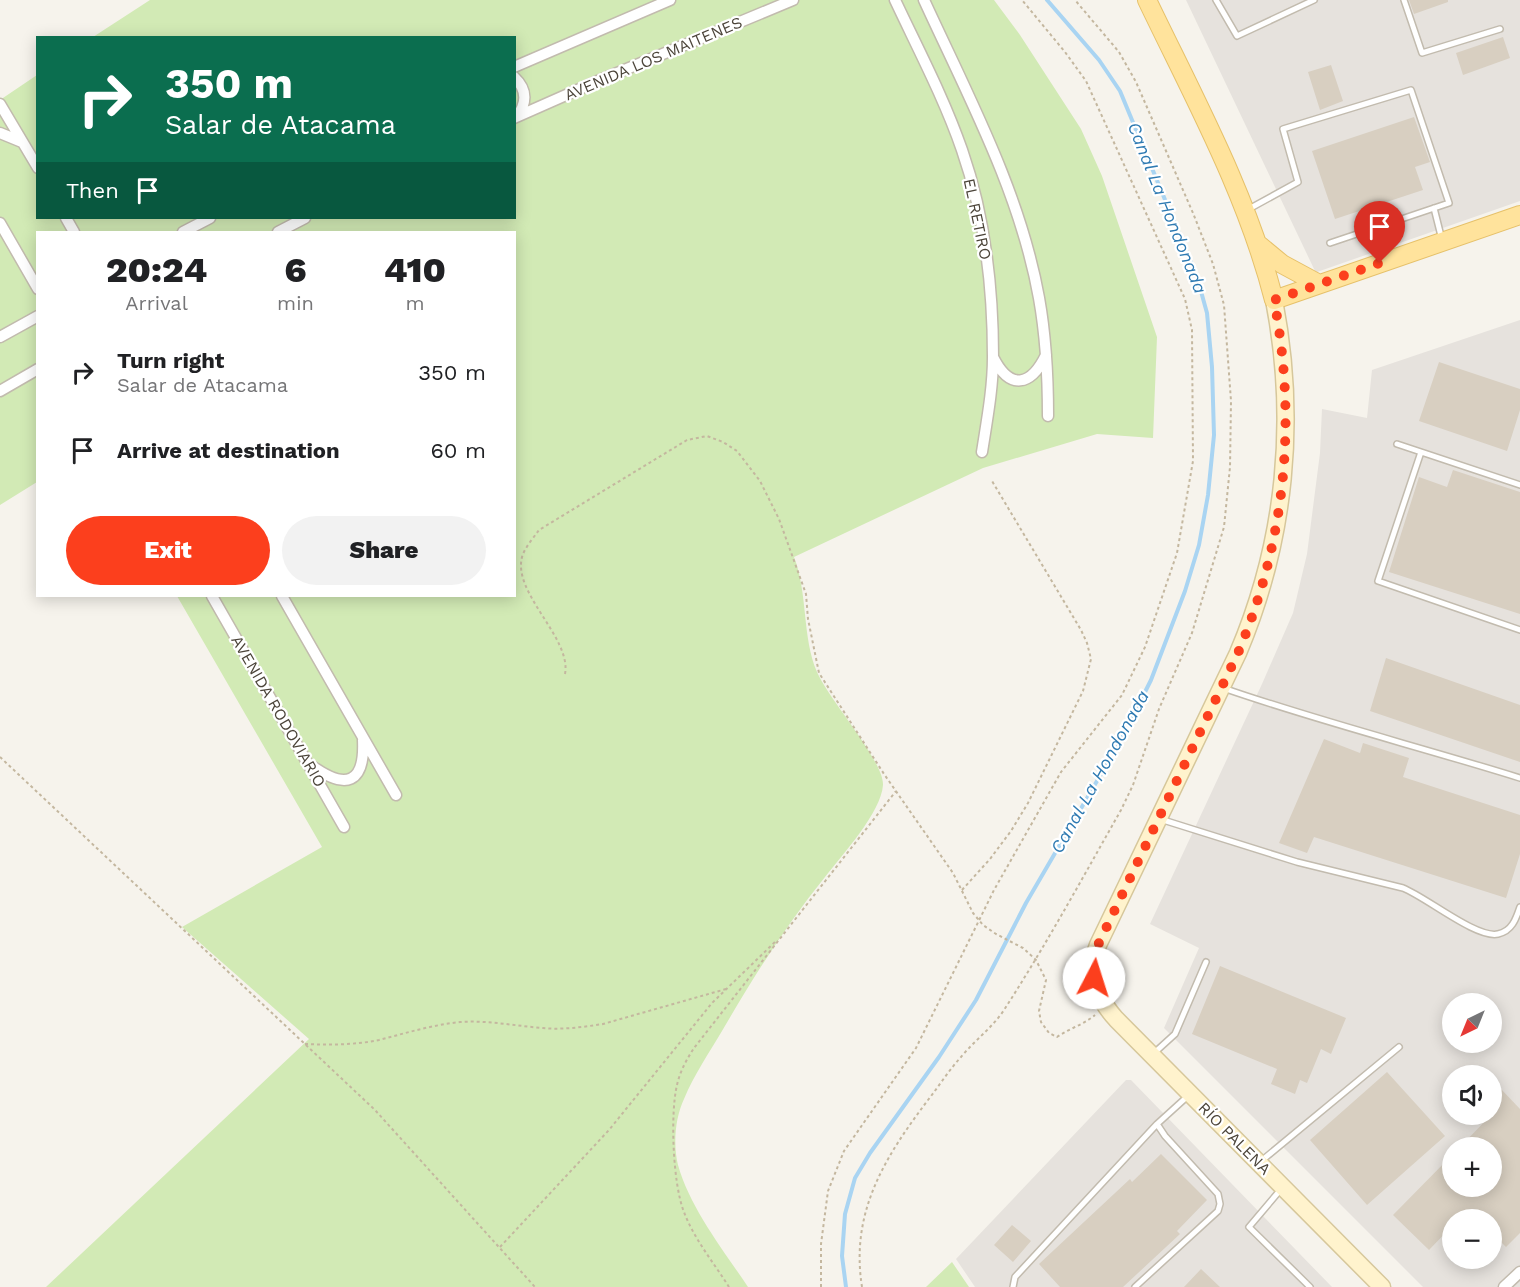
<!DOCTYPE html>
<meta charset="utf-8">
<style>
:root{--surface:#fff;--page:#f2f2f2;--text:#202124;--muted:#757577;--accent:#fc3f1d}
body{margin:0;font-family:"Work Sans",sans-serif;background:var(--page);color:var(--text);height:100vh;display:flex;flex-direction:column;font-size:22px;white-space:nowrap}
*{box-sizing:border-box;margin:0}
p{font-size:20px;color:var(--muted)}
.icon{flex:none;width:33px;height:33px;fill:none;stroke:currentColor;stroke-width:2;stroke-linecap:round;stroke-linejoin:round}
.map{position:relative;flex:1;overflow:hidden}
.drawer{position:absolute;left:36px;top:231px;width:480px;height:366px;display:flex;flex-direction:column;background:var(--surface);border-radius:0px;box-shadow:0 3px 15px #0003}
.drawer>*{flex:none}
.guide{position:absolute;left:36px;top:36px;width:480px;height:183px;border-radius:0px;box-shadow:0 3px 15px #0003;background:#0b6e4f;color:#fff;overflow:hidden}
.needle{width:39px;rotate:223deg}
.fabs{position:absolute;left:1442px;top:993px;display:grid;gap:12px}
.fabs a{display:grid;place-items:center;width:60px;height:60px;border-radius:50%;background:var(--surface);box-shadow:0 3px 15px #0003;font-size:30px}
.pin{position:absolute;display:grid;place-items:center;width:51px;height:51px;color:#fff;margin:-62px -26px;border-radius:50% 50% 50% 0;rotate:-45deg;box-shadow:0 0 6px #0007}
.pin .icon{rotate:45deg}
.me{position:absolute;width:66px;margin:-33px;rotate:5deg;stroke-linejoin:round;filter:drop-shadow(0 0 4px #0008)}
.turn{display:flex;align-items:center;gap:21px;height:126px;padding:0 30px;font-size:27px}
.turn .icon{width:78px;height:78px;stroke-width:2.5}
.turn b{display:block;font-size:42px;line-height:51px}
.then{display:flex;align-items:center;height:57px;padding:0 30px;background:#0003;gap:12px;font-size:22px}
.eta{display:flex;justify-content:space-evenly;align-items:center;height:102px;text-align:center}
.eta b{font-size:36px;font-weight:800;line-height:42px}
.primary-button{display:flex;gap:12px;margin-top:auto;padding:12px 30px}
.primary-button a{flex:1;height:69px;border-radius:36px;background:var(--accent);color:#fff;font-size:24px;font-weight:800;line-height:69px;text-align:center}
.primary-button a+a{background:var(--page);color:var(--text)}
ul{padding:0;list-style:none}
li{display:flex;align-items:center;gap:18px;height:78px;padding:0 30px}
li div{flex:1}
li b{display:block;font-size:22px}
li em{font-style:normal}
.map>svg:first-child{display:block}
.industrial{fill:#e6e2dd;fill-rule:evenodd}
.green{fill:#d2eab5}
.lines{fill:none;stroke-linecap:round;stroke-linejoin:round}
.stream{stroke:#a9d4f2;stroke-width:4}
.building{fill:#d8cfc1}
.service-casing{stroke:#c2bbae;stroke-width:8}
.minor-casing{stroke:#c2bbae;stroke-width:13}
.secondary-casing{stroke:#d6c79b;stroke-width:19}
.primary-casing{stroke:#e6c16a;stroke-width:20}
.path{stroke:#c4b79f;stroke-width:2;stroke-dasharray:3 3;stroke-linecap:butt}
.service{stroke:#fff;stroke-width:5}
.minor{stroke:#fff;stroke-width:10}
.secondary{stroke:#fff3cd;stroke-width:16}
.primary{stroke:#ffe39c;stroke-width:18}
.route{stroke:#fc3f1d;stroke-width:10;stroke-dasharray:0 18}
.labels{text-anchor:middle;stroke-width:4.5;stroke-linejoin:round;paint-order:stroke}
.street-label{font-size:16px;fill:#4b4439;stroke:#fff}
.water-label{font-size:18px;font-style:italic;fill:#2e7ab2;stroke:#fff}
</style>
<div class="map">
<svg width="1520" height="1287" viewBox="0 0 1520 1287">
<rect width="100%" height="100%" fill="#f6f3ec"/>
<path class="industrial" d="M1186 0H1520V201L1317 272 1315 271Z
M1520 320V1287H1423L1164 1028 1199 948 1150 924 1262 684 1293 613 1307 554 1320 453 1322 409 1367 418 1372 370ZM1452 1004H1491V1042H1452ZM1452 1076H1491V1114H1452ZM1452 1148H1491V1186H1452ZM1452 1220H1491V1258H1452Z
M1126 1080H1131L1332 1287H975L956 1259Z"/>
<path class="green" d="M150 0H994L1020 35 1081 129 1102 176 1157 337 1153 438 1097 434 983 468 794 557C808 593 802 638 817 672 829 700 884 761 883 785 881 813 842 855 825 877 786 925 753 978 722 1031 709 1053 694 1075 684 1099 675 1118 673 1145 678 1165 690 1208 724 1251 748 1287H46L309 1039 182 927 322 847 177 596H514V232H38L37 482 0 505V100L37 75 38 218H514V38L93 37Z
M952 1262 969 1287H926Z"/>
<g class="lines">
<path class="stream" d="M846 1287 842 1256 845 1214 855 1178 870 1153 939 1057 976 1000 1026 903 1122 738 1151 680 1185 591 1199 545 1208 495 1214 435 1212 367 1207 313 1197 277 1120 91 1099 60 1047 0"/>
</g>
<path class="building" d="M1409 0H1448V2L1414 14Z
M1503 37 1510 58 1463 75 1456 53Z
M1331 65 1343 101 1320 110 1308 72Z
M1414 117 1430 162 1415 167 1423 190 1335 219 1312 151Z
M1439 362 1520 389V410L1507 451 1419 421Z
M1453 470 1520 492V614L1389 572 1419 477 1447 487Z
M1386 658 1520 705V762L1370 711Z
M1324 739 1360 753 1363 743 1409 758 1403 777 1520 815V854L1506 898 1314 837 1307 853 1279 843Z
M1220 966 1346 1018 1331 1054 1321 1049 1307 1083 1300 1080 1295 1094 1271 1084 1277 1069 1192 1034Z
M1387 1072 1445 1136 1367 1205 1310 1140Z
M1501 1089 1520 1109V1233L1506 1247 1491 1232V1220H1479L1468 1210 1459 1220H1452V1226L1429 1250 1393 1215 1452 1155V1186H1491V1148H1459L1491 1115V1098Z
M1161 1154 1207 1200 1177 1231 1180 1234 1123 1287H1060L1039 1264 1130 1179 1132 1182Z
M1012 1225 1031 1241 1013 1262 994 1245Z
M1201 1269 1220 1287H1184Z"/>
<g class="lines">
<defs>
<path id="service" d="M1216 0 1237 36 1314 0
M1404 0 1422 53 1500 29
M1434 208 1442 240
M1247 210 1298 182 1283 129 1411 90 1449 203 1330 243
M1397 444 1520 485
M1421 452 1378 581 1520 630
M1223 688C1321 722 1421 747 1520 778
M1160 819 1297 862 1403 888C1426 897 1477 939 1498 934 1512 931 1516 919 1520 907
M1153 1054 1175 1034 1206 962
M1260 1162 1399 1047
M1282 1188 1249 1227 1310 1287
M1013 1287 1015 1277 1157 1124 1189 1095
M1135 1287 1218 1211 1220 1204 1218 1194 1165 1136 1157 1124"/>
<path id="minor" d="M895 0C918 49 944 98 962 150 985 216 993 287 993 357 993 388 987 420 982 452
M924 0C968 96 1020 192 1039 298 1046 337 1048 376 1048 416
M514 67 670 0
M514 77C528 90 527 104 516 117
M0 104 38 168
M514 118 600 80 793 0
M0 133 22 142
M66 218 74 232
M0 223 38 289
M183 232 210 218
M278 232 305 218
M0 337 38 316
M993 357C1010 391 1031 386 1046 355
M0 391 38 369
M212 596 344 827
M282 596 396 795
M312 766C346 790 365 784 363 740
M1504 1287 1520 1272"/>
<path id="secondary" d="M1274 300C1297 419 1286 540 1238 653L1098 945C1087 973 1097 998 1116 1019L1382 1287"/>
<path id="primary" d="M1147 0C1194 98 1247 194 1274 300L1520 215
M1259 245 1282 264 1319 284"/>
</defs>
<use href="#service" class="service-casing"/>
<use href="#minor" class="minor-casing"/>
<use href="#secondary" class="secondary-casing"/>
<use href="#primary" class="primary-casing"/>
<path class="path" d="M565 674C572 637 509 591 523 554 527 545 534 537 539 530L687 440 707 436 723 442 737 451 760 481 779 519 806 594 808 619 819 673 884 774 953 873 973 913 983 925 996 934 1023 948 1036 960 1046 980 1039 1011 1041 1022 1049 1033 1057 1037C1070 1028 1083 1025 1095 1015
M0 757 375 1110 535 1287
M962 890 990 859 1011 831 1028 803 1083 691 1091 659 1087 643 1081 630 992 481
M305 1044C330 1045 355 1045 379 1040 406 1033 432 1025 460 1022 488 1020 515 1026 543 1028 563 1030 583 1027 603 1024L726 989
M500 1247 609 1130 712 1003 777 940
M729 1287C714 1263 694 1239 684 1212 673 1185 670 1114 677 1085 680 1071 687 1059 694 1048L896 791
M821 1287V1244L828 1191 844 1151 916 1048 994 890 1061 772 1122 695 1145 647 1177 553 1193 461 1192 330 1185 299 1086 81 1065 52 1022 0
M862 1287C850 1212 885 1157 928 1100 939 1086 949 1070 961 1057 975 1040 992 1028 1004 1010 1046 945 1083 877 1121 810L1133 785 1159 709 1192 633 1224 527 1230 467 1231 401 1224 305 1213 264 1193 213 1136 82 1119 52 1075 0"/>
<use href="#service" class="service"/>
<use href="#minor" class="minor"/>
<use href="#secondary" class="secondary"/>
<use href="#primary" class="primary"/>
</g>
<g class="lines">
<path class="route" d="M1094 978 1092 965 1098 945 1238 653C1286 540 1297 420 1274 300L1380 263"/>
</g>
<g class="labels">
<g class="street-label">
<text transform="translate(653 58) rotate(-23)" y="6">AVENIDA LOS MAITENES</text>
<text transform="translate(978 219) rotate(78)" y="6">EL RETIRO</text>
<text transform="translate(279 711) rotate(60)" y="6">AVENIDA RODOVIARIO</text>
<text transform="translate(1235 1138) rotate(45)" y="6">RÍO PALENA</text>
</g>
<g class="water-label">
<text transform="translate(1167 208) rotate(68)" y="6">Canal La Hondonada</text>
<text transform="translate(1100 772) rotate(-61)" y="6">Canal La Hondonada</text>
</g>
</g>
</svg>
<div class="fabs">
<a><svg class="needle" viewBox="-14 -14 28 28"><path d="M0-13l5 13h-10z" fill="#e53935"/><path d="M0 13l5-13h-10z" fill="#757577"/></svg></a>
<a><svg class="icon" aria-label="sound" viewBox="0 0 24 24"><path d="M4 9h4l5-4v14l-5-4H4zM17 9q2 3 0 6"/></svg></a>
<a>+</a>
<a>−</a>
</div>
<div class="pin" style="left:1380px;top:263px;background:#d93025"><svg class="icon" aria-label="arrive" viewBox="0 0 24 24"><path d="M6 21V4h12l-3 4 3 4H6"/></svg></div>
<svg class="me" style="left:1094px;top:978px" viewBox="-20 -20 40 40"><circle r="19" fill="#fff"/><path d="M0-13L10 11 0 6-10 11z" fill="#fc3f1d"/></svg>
<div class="guide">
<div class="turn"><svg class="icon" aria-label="right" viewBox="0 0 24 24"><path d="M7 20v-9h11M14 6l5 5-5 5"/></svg><div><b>350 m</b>Salar de Atacama</div></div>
<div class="then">Then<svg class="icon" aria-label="arrive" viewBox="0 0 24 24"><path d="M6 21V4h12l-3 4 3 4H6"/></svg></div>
</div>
<section class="drawer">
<div class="eta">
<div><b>20:24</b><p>Arrival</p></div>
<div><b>6</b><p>min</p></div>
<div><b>410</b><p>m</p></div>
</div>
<ul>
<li><svg class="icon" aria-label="right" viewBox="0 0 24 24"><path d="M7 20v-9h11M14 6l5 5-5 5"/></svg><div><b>Turn right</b><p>Salar de Atacama</p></div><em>350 m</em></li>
<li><svg class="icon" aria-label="arrive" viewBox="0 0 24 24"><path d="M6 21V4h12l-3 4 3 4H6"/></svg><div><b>Arrive at destination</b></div><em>60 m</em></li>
</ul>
<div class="primary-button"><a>Exit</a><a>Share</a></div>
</section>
</div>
